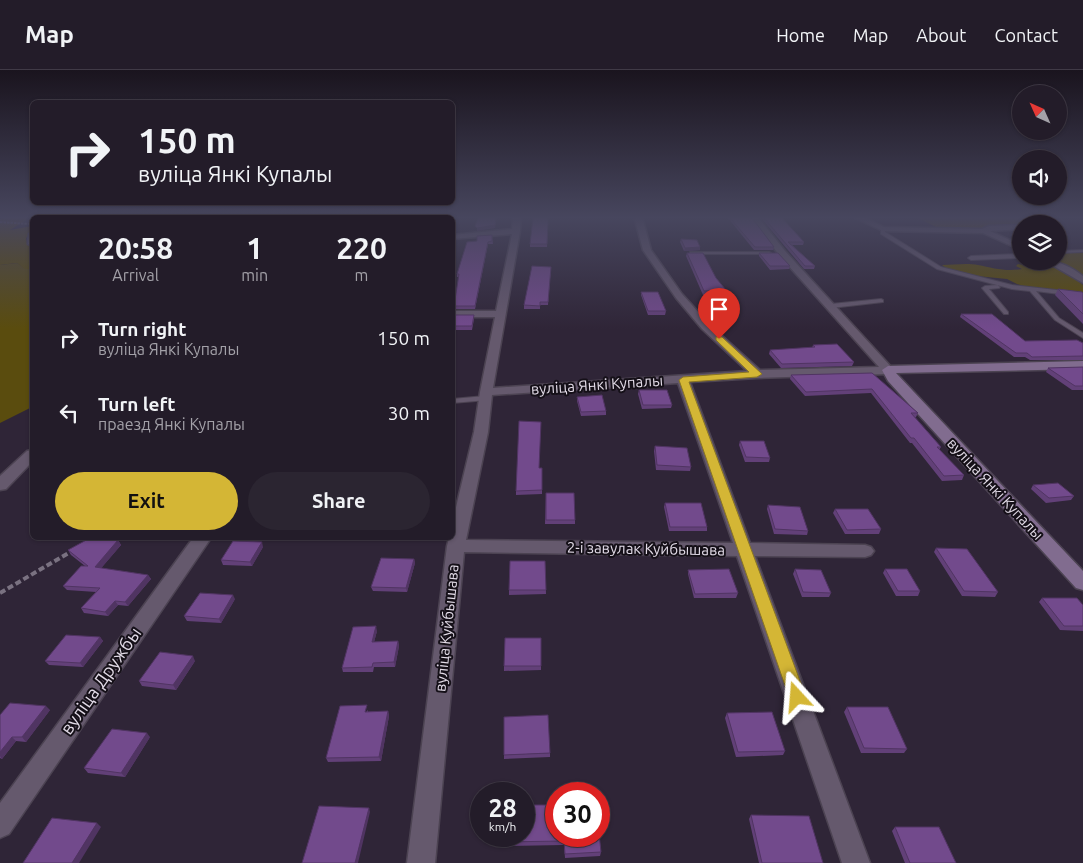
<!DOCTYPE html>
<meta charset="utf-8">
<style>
:root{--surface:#231c29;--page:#2b2531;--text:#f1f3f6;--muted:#a3a1a8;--line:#403a46;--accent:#d4b635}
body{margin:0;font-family:Ubuntu,sans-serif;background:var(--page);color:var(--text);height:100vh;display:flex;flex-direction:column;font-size:19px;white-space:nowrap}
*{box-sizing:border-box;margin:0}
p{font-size:16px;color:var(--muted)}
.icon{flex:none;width:28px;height:28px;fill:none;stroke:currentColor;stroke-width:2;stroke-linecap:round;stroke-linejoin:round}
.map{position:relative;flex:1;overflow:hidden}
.sheet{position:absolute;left:30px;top:145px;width:425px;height:325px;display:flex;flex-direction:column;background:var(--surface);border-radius:8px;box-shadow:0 1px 4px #0004,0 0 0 1px var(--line)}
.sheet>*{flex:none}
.hud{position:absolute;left:30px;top:30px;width:425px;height:105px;border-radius:8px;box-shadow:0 1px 4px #0004,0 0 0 1px var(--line);background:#231c29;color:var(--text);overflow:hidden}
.needle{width:32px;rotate:315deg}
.tools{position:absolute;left:1012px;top:15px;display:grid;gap:10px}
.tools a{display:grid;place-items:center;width:55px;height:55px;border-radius:50%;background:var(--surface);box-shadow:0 1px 4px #0004,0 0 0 1px var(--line);font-size:25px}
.speed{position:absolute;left:470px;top:712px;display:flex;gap:10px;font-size:25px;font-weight:700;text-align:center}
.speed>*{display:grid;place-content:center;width:65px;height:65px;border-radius:50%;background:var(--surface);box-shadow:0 1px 4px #0004,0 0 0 1px var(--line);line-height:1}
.speed small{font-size:12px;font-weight:400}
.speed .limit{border:8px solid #d22;background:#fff;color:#111}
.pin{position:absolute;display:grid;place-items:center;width:42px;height:42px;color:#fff;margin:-51px -21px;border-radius:50% 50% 50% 0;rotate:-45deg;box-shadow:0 0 5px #0007}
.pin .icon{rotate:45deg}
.me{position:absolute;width:55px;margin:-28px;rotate:341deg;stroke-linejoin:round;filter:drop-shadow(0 0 4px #0008)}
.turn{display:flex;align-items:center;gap:18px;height:105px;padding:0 25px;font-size:22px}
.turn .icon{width:65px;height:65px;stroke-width:2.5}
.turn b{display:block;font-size:35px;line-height:42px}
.eta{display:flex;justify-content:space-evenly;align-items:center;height:85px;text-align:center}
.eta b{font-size:30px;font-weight:600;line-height:35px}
.cta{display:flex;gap:10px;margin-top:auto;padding:10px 25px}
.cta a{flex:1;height:58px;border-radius:30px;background:var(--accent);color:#111;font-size:20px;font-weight:600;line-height:58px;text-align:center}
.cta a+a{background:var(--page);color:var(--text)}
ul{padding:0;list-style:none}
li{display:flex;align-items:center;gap:15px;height:75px;padding:0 25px}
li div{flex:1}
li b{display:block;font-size:19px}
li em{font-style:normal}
header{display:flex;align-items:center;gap:30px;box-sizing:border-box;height:70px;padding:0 25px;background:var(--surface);border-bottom:1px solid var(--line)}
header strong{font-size:24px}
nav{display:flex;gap:28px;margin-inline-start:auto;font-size:18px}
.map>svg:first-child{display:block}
.green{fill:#5a4c0e}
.forest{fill:#5d4d00}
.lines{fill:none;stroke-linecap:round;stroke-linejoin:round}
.lane-casing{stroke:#4c4352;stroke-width:2}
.street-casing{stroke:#4c4352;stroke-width:3}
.secondary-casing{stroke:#4c4352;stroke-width:3}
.path-far1{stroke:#7a7281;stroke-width:2;stroke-dasharray:2.5 1;stroke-linecap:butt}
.path{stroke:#7a7281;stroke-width:4;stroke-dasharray:6 3;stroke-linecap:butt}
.lane{fill:#65596d;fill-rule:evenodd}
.street{fill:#65596d;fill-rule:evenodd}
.secondary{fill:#816c8f;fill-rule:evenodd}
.wall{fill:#624078}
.shaded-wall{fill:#503462}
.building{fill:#724a8c;stroke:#503462}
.route{fill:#d4b635;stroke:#8a7622}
.labels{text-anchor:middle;stroke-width:4;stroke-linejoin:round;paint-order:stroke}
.street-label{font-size:15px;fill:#e2dbe7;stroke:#151018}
.near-street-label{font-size:18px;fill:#e2dbe7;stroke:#151018}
</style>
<header>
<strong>Map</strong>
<nav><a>Home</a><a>Map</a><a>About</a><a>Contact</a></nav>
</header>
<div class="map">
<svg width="1083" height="793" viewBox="0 0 1083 793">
<rect width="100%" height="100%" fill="#2f2537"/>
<path class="green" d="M1025 147 1035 154 986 157 980 159 938 158 918 148Z
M1083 182V206L1053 191H1059V183Z
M17 193 25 198 32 199V337L0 353V195Z"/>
<path class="forest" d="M9 147H26V150L10 160 32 156V162L26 168 27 174 32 179V199H25L17 193 0 195V149Z
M1033 193C1053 195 1068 202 1083 215V224L1036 220 1017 214 1007 209 977 206 947 199 942 195C953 195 967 193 978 195 993 198 1006 202 1022 199L1016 196 1018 194 1029 196Z"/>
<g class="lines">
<defs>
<path id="lane" d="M881 158H885V162L941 197 1012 215 1083 223V227L1036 221 1059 248 1083 263V268L1055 250 1030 221 1012 219 937 199 881 164Z
M1083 180V182L1059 183V181Z
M690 182H769L771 183 769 184H690Z
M1021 184V188L971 190 968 188 971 186Z
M997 215 1000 217 999 218 989 219 1008 242V244H1004L982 218 985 216Z
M881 229 883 230V232L831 238 828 236 831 234Z
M485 326 489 328 488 330 452 333V329Z"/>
<path id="street" d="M513 147H521L520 161 493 318 747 301 702 259 676 228 643 180 635 150 639 148 643 150 651 180 682 224 710 255 760 300 879 297 779 185 751 147H758L785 181 894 300 888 304 757 308 690 312 750 473 865 475 871 477 874 481 871 485 865 487 755 486 870 793H842L737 486 464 482 435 793H407L447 476 449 468H452V454L474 362 480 322 495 247H452V241H496L512 164 452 169V165L512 159ZM678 313 733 473 466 470 488 362 492 325Z
M853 147H863L884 157 982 159 989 156 1021 155V159L990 161 1021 175V180L983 163 883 161Z
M29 164H32V176L28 174Z
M1045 191C1060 191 1071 197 1083 206V213Z
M32 380V392L6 419 0 420V406L27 381Z
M193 468H211L9 764 0 768V733Z"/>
<path id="secondary" d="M1083 291V299L896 303 1083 501V520L1076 518 888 311 882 300 888 296Z"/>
</defs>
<use href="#lane" class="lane-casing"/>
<use href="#street" class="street-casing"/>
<use href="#secondary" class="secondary-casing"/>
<path class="path-far1" d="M0 152 30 154
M1037 154 1031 149 1046 147"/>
<path class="path" d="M0 523 72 481"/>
<use href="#lane" class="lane"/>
<use href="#street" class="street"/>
<use href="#secondary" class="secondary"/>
</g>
<path class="wall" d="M728 148H752L774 177 773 180H754Z
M761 148H782L804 172 803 175H792L815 196 814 199H804Z
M548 153 547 177H530V174Z
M492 165 493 174H488L475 239H454V236L459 207H457V204L477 171Z
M681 169 700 177V180L684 181 680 172Z
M687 183 716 208 726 220 725 224 703 225 686 186Z
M759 183 790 196 789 199 770 200 759 186Z
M551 197 548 235H540V239H524V235Z
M1058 219 1083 223V254L1055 225Z
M641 222 666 241 665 245H648L641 225Z
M961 244 1025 271 1083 273V290H1030L1025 287H1014L960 247Z
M452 245 474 249 472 260H452Z
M813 275 854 292 852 296 781 298 769 284 770 280 812 278Z
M1083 297V320H1072L1046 302 1048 298Z
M872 303 918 343 916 347H915L941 377 939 380 964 405 962 410 942 411 912 373H910L871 323 805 326 790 309 791 305Z
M639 320 672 335 671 338 642 339 638 324Z
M577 327 606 341V345L581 346 577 331Z
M740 371 770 388 769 392H745L739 375Z
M655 376 691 397 690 401 656 400 654 381Z
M539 398H542V424L516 425V421Z
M1033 415 1074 426 1071 430 1046 433 1031 419Z
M546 423 575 450V454H545Z
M665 433 707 457V461H669L664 437Z
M768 435 808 461 807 465 774 464 767 439Z
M835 439 881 459 879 464H845L833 443Z
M118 470 121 475 101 498 148 505 151 509 128 536 118 535 108 546 84 543 81 538 96 522 67 520 63 516 85 496 71 485 68 480Z
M263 477 252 496 223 495 221 490Z
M936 478 998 522 995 527 962 526 934 482Z
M414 489 415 493 407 522 373 521 371 517Z
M545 491 546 524 509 525V520Z
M795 499 831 523 829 527H802L793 504Z
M885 499 920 521 918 526H896L883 503Z
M688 500 738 523 736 528H694L688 504Z
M1042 528 1083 535V561L1060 560 1039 532Z
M235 529 221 553 187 551 184 546Z
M377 561 374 572 398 571 399 576 395 597H374L373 602H343L342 598Z
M100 567 103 571 83 597 49 595 45 591Z
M541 568V600L504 601V596Z
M195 591 176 620 142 616 139 611Z
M847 637 907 679 904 683H861L844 642Z
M50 640 26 672 16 671 2 689 0 688V645Z
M368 640V642L388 641 389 646 381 691 328 692 326 688Z
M727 643 785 681 783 685 736 687 725 648Z
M150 667 125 707 88 703 84 698Z
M550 683V687L504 689V685Z
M524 735 601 782 600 786 565 788 564 775 501 776V772Z
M751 745 823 793H759L749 749Z
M895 757 956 793H905L892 761Z"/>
<path class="shaded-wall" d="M497 148 495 158 477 161V158Z
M488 172V174L475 239V236Z
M700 177V180L684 181 685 178Z
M118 470 121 475 98 502 95 497Z
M262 472 263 477 252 496 250 492Z
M414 489 415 493 407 522 406 518Z
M148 505 151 509 128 536 125 532Z
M233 525 235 529 221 553 219 549Z
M115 531 118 535 108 546 105 542Z
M376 556 377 561 373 576 372 572Z
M100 567 103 571 83 597 80 593Z
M398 571 399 576 395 597 394 592Z
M193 586 195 591 176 620 173 615Z
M46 636 50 640 26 672 22 667Z
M388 641 389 646 381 691 379 687Z
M147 663 150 667 125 707 121 703Z
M12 667 16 671 2 689 0 686V682Z
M369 738 370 742 358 793H355Z
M97 753 101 757 79 793H72Z"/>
<path class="building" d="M478 148H496L495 155 477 158 475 156Z
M533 148H548V151L547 174H530Z
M730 148H752L774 177H755Z
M764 148H782L804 172H788L815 196H805Z
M492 165V171L488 172 475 236H454L459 204H457L467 172 477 171V166Z
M681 169 697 170 700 177 685 178Z
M687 183H703L716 208 726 220 704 221Z
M759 183H778L790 196H770Z
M532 196 551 197 548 232H540V236L524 235Z
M1058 219 1082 222 1083 223V244Z
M641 222H658L666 241H648Z
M961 244H992L1025 271 1077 270 1083 273V286L1032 287 1027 283H1016Z
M452 245H474L472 256H452Z
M837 274 854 292 782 294 770 280 815 277 813 275Z
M1083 297V316H1075L1048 298Z
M872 303 918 343H911L941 377H937L964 405 944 406 914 368H911L872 319 806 322 791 305Z
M639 320H667L672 335H643Z
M602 325 606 341 581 342 577 327Z
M519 351 541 352 539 398H542V420L516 421Z
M740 371H764L770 388 746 387Z
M655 376 687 378 691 397 657 395Z
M1058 413 1074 426 1049 428 1033 415Z
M546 423H574L575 450H546Z
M665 433H701L707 457H670Z
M768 435 800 437 808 461 775 459Z
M835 439H868L881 459 847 460Z
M90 468H115L118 470 95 497 148 505 125 532 115 531 105 542 81 538 100 518 63 516 81 496H88L68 480Z
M233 471 262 472 250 492 221 490Z
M936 478 967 479 998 522 964 521Z
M381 488 414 489 406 518 371 517Z
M510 491H545L546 520H509Z
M729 499 738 523 695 524 688 500Z
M795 499 821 500 831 523 803 522Z
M885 499H907L920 521H898Z
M200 523 233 525 219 549 184 546Z
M1042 528H1077L1083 535V556H1064Z
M376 556 372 572 398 571 394 592 373 593 372 597 342 598 353 557Z
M66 565 100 567 80 593 45 591Z
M505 568H541V596H504Z
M160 582 193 586 173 615 139 611Z
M10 633 46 636 22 667H12L0 682V645Z
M367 635 365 642 388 641 379 687 326 688 340 636Z
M847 637H888L907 679 864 678Z
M772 642 785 681 738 682 727 643Z
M548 645 550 683 504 685V647Z
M112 659 147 663 121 703 84 698Z
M524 735H556V766H599V763L601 782 565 784 564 771 501 772V766H524Z
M319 736 369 738 355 793H302Z
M751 745 809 746 823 793H762Z
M52 748 97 753 72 793H23Z
M895 757H939L956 793H910Z"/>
<linearGradient id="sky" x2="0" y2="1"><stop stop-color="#1a141e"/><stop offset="0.57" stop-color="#47465e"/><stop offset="1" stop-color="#47465e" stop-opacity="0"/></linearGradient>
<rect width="1083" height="259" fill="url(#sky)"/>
<path class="route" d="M716 267H722L762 304 757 307 689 312 806 627 803 633 797 635 791 633 789 627 679 310 683 307 749 302 716 270Z"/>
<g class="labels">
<g class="street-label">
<text transform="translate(597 315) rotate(-4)" y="5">вуліца Янкі Купалы</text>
<text transform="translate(995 419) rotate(47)" y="5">вуліца Янкі Купалы</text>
<text transform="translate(646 479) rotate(1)" y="5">2-і завулак Куйбышава</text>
<text transform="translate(447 558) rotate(-84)" y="5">вуліца Куйбышава</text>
</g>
<g class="near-street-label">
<text transform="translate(101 611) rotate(-55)" y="6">вуліца Дружбы</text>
</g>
</g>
</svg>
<div class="tools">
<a><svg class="needle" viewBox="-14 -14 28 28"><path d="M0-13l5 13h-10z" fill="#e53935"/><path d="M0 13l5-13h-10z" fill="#a3a1a8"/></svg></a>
<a><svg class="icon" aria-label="sound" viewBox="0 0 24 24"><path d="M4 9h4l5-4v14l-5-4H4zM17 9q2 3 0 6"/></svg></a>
<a><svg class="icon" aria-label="layers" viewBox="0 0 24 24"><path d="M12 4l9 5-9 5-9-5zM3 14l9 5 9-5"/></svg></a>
</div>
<div class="speed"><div>28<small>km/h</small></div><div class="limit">30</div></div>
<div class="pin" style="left:719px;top:269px;background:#d93025"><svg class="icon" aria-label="arrive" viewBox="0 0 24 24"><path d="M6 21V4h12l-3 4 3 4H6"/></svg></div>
<svg class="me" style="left:797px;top:627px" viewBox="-20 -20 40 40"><path d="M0-17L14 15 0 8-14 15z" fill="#d4b635" stroke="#fff" stroke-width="4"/></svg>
<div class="hud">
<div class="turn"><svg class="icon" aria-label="right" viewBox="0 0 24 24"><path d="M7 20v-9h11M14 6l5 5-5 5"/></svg><div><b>150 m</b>вуліца Янкі Купалы</div></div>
</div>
<section class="sheet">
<div class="eta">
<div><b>20:58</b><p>Arrival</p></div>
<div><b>1</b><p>min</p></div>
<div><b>220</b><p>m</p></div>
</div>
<ul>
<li><svg class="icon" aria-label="right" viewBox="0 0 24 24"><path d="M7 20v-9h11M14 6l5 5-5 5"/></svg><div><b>Turn right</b><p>вуліца Янкі Купалы</p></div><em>150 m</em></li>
<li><svg class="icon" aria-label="left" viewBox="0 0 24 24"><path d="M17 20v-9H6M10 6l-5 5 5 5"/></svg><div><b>Turn left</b><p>праезд Янкі Купалы</p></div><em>30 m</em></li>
</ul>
<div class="cta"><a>Exit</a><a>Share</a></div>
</section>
</div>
